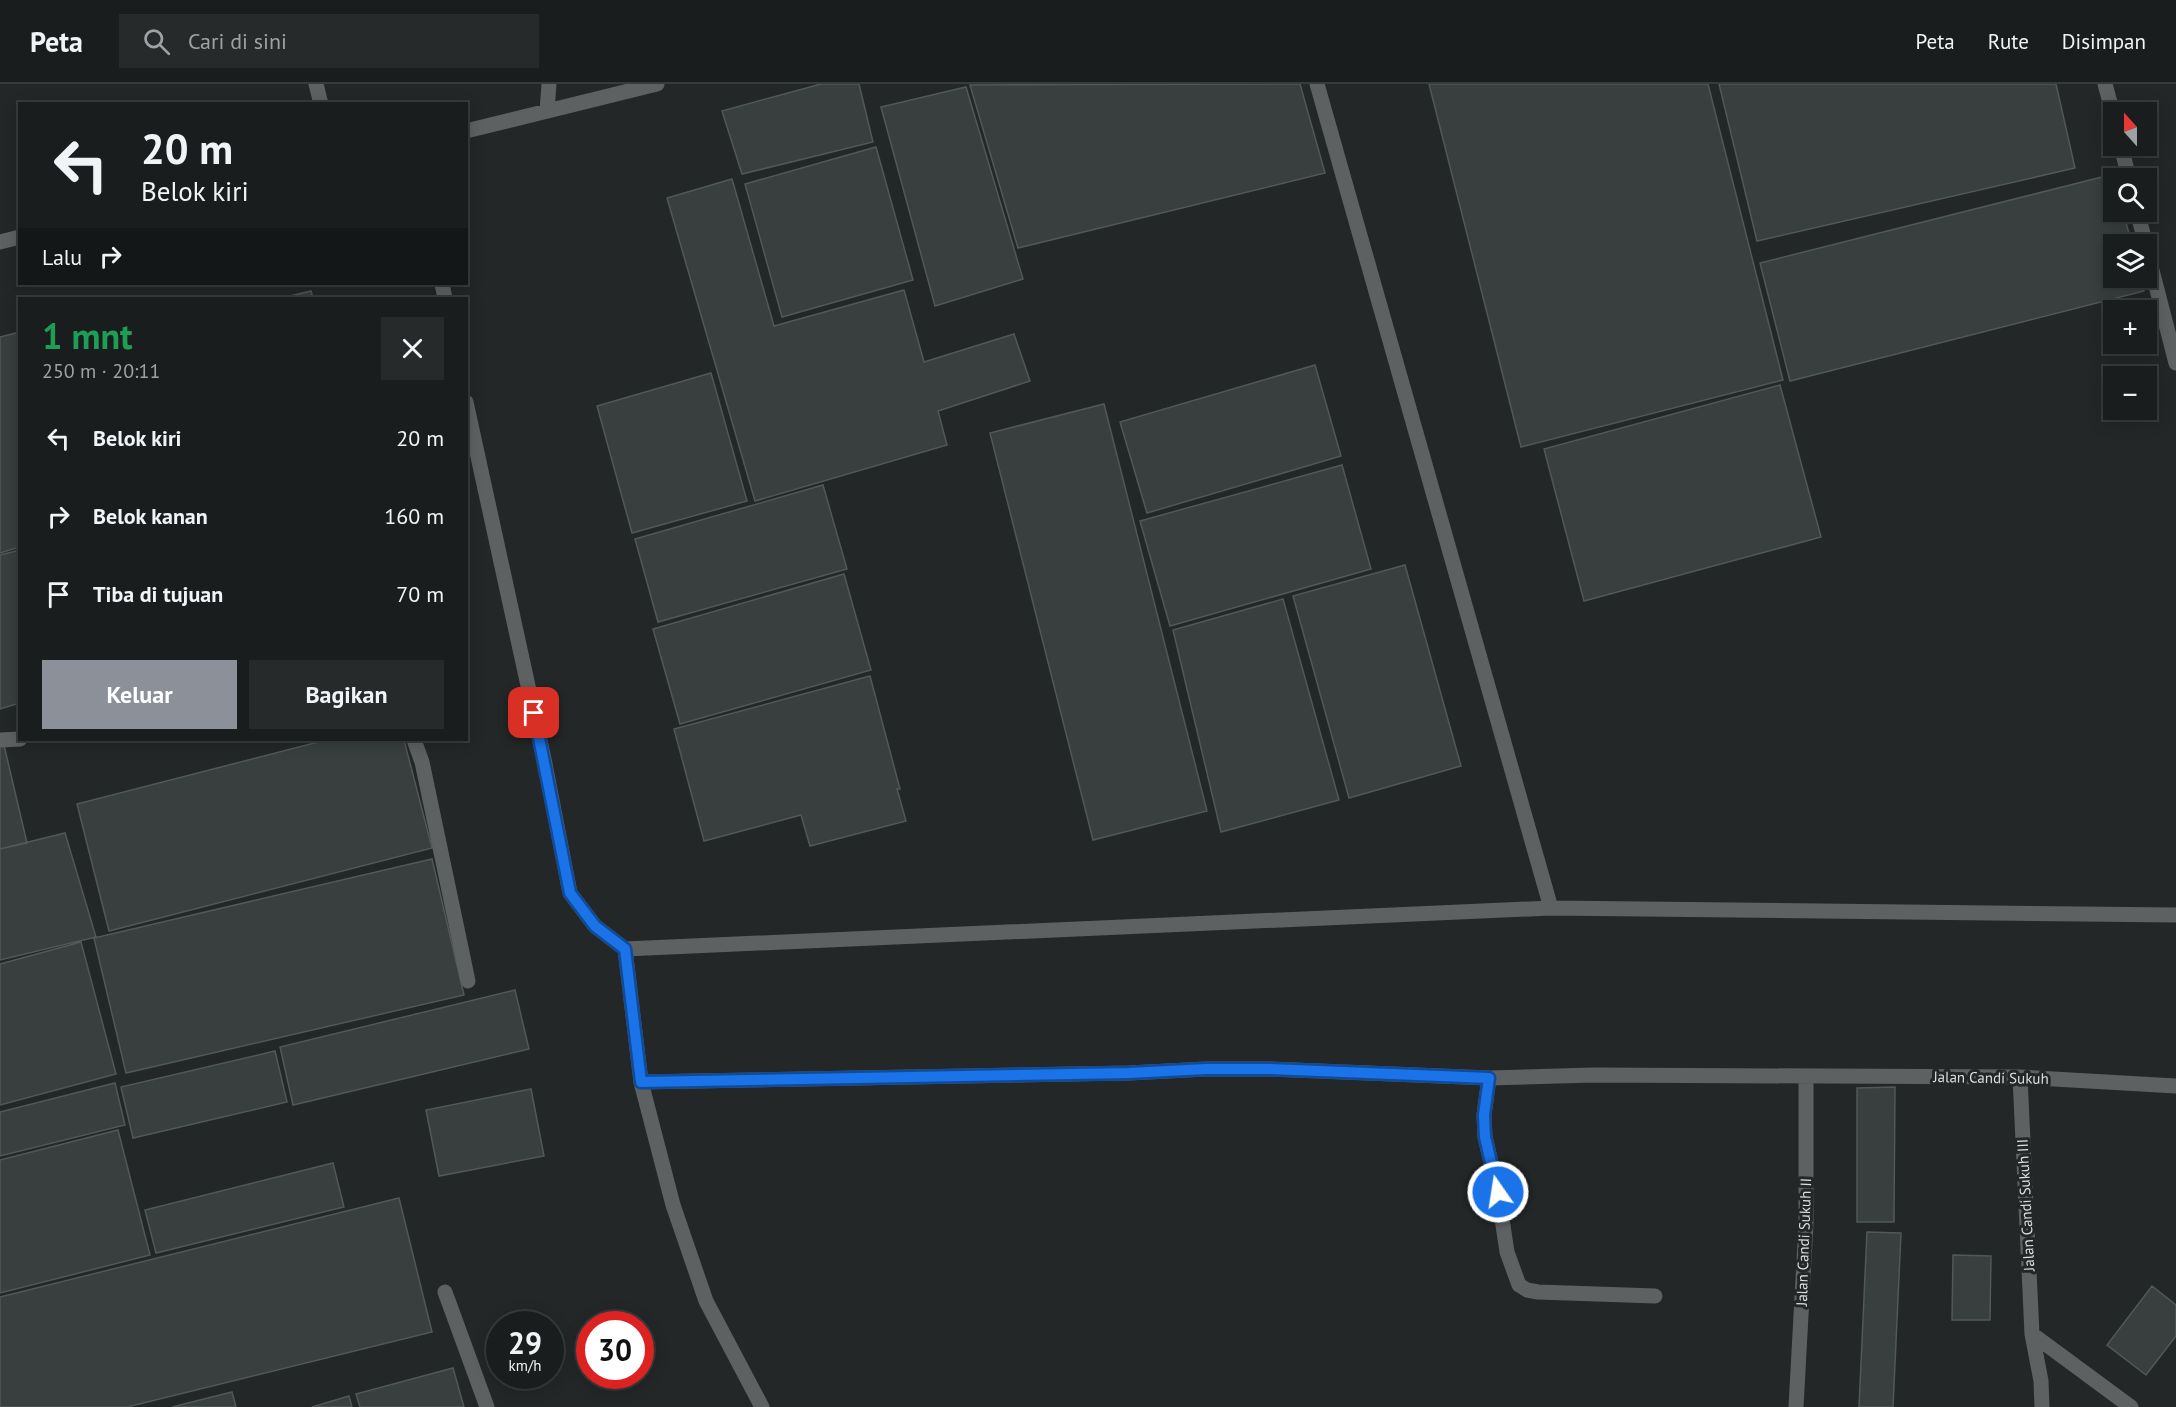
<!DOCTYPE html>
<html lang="id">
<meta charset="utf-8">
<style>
:root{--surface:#1a1d1e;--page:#272a2b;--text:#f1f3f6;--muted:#9fa2a4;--line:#383b3c;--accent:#8c9099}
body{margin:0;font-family:"PT Sans",sans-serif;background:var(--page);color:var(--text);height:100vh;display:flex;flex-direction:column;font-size:22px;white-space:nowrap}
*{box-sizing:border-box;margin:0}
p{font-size:20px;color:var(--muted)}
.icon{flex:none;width:33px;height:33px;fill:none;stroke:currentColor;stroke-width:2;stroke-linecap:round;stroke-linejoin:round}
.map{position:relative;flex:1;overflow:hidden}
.side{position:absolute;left:18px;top:213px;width:450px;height:444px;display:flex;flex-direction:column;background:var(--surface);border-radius:0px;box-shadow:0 3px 15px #0003,0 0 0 2px var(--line)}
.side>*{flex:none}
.banner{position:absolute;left:18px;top:18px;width:450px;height:183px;border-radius:0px;box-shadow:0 3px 15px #0003,0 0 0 2px var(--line);background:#1a1d1e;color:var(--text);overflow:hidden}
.needle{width:39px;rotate:339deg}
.fabs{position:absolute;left:2103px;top:18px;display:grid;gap:12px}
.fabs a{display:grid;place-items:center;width:54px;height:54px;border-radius:0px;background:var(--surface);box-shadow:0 3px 15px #0003,0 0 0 2px var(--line);font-size:30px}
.speed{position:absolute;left:486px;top:1227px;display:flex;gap:12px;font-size:30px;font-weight:700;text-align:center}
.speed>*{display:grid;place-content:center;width:78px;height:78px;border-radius:50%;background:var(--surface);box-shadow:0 3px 15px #0003,0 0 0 2px var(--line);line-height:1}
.speed small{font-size:15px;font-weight:400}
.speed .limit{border:9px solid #d22;background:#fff;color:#111}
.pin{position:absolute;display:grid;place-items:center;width:51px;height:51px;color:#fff;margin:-26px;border-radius:12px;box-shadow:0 3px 9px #0006}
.me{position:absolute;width:66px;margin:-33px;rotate:347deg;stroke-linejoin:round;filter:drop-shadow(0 0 4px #0008)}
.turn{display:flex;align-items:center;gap:21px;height:126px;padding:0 24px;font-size:27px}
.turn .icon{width:78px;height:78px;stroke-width:2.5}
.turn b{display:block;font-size:42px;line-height:51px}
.then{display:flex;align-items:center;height:57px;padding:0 24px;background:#0003;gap:12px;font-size:22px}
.round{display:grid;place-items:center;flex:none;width:63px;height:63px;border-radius:0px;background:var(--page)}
.overview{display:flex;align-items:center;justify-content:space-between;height:102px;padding:0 24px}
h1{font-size:36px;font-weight:700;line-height:45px;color:#1e9e55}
.cta{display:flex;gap:12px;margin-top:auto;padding:12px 24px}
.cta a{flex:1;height:69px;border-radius:0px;background:var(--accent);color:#fff;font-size:24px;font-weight:700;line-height:69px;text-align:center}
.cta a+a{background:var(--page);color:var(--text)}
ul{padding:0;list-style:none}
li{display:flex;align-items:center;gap:18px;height:78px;padding:0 24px}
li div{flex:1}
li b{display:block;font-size:22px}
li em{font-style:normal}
header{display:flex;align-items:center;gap:36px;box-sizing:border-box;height:84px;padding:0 30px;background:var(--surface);border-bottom:2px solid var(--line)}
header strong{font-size:28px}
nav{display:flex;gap:33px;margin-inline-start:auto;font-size:21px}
.search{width:420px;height:54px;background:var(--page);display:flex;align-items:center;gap:15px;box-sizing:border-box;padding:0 21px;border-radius:0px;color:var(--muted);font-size:22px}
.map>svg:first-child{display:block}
.building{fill:#393e3e;stroke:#525758;stroke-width:1.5}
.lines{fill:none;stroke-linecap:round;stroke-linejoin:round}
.minor{stroke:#5e6161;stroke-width:15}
.route-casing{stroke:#114b97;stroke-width:15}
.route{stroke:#1a73e8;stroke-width:10}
.labels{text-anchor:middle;stroke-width:6;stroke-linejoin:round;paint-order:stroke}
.street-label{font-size:15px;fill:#dcdfdf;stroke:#232728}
</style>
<header>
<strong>Peta</strong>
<div class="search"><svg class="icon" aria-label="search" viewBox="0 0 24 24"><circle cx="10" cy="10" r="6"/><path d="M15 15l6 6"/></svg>Cari di sini</div>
<nav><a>Peta</a><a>Rute</a><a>Disimpan</a></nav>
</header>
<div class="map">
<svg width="2176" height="1323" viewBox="0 0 2176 1323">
<rect width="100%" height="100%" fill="#232728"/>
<path class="building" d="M821 0H859L873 58 742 90 722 27Z
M1300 0 1325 89 1018 164 970 1Z
M1429 0H1708L1783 296 1521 363Z
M1719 0H2056L2075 84 1757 157Z
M966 3 1023 195 935 222 881 23Z
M876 63 913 196 782 233 745 100Z
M2114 90V128H2123L2132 160H2114V194H2140L2144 207 1790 297 1760 179Z
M732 95 774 242 904 206 924 278 1014 250 1030 297 938 327 947 361 755 417 667 114Z
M311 207 313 214H282Z
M20 248V463L0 469V253Z
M1315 281 1341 372 1147 429 1120 338Z
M711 289 747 417 632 449 597 322Z
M1780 301 1821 453 1584 517 1544 365Z
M1104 320 1207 727 1093 756 990 349Z
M1342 381 1371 485 1170 542 1140 437Z
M823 401 847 485 658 538 635 455Z
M20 466V619L0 625V471Z
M1405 481 1461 682 1349 714 1293 512Z
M844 490 871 586 680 640 653 545Z
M1283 515 1339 716 1221 748 1173 546Z
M870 592 900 705H897L906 737 810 762 801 731 704 757 674 645Z
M326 656H404L432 764 109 847 77 720Z
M3 657 27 759 0 765V658Z
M65 749 96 853 0 876V765Z
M432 775 464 911 126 989 94 854Z
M81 858 116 990 0 1021V880Z
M515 906 529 965 293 1021 280 963Z
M275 967 287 1018 133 1054 121 1003Z
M115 999 125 1041 0 1072V1028Z
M1895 1003 1894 1138H1857V1004Z
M531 1005 544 1072 439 1092 426 1026Z
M118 1046 150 1171 0 1209V1076Z
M333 1079 344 1123 156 1169 145 1126Z
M399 1114 432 1248 127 1323H0V1213Z
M1867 1148 1901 1149 1893 1323H1859Z
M1953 1171 1991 1172 1990 1236H1952Z
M2152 1202 2176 1221V1252L2146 1291 2107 1261Z
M453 1284 464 1323H360L356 1310Z
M232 1308 236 1323H172Z
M349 1312 352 1323H312Z"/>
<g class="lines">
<path class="minor" d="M316 0 321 20
M2105 0 2114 33
M547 27 549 0
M466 47 657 0
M2121 62 2129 94
M2137 128 2146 160
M0 158 20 153
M2146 163 2176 279
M442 200 445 214
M466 318 544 675 570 809 595 842 625 865 1551 824 1317 0
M0 656 20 655
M414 656 422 678 468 897
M1551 824 2176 831
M625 865 641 998 673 1121 706 1217 762 1323
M2020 993 2032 1250 2041 1297 2042 1323
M641 998 1129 989 1206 985H1270L1489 994
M445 1208 487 1323
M1655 1212 1538 1208 1527 1206 1519 1201 1507 1168 1498 1108 1485 1053 1484 1031 1489 994 1593 991 2020 993 2176 1002
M2032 1250 2131 1323
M1796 1323 1806 1140V992"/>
</g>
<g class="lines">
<defs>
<path id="route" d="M534 629 570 809 595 842 625 865 641 998 1129 989 1206 985H1270L1489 994 1484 1031 1485 1053 1498 1108"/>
</defs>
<use href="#route" class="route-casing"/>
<use href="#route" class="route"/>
</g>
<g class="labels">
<g class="street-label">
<text transform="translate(1991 994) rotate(1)" y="5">Jalan Candi Sukuh</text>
<text transform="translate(2026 1121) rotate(-93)" y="5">Jalan Candi Sukuh III</text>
<text transform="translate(1804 1158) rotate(-88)" y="5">Jalan Candi Sukuh II</text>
</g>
</g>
</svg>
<div class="fabs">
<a><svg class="needle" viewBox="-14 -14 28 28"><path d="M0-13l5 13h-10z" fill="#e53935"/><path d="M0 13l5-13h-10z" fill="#9fa2a4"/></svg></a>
<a><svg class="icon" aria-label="search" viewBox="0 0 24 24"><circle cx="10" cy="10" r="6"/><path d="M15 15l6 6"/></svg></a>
<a><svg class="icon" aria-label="layers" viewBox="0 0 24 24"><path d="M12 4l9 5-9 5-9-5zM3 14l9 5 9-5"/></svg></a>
<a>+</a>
<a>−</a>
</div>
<div class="speed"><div>29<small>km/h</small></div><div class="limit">30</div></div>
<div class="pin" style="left:534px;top:629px;background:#d93025"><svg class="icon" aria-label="arrive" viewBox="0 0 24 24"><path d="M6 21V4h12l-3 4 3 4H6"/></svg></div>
<svg class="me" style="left:1498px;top:1108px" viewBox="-20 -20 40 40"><circle r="17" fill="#1a73e8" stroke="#fff" stroke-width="3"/><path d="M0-11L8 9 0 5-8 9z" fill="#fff"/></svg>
<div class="banner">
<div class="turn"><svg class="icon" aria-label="left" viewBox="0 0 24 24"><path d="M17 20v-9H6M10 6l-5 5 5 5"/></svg><div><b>20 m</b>Belok kiri</div></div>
<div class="then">Lalu<svg class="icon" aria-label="right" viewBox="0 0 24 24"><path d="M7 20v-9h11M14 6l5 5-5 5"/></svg></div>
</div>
<section class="side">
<div class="overview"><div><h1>1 mnt</h1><p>250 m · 20:11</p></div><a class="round"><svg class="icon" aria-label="close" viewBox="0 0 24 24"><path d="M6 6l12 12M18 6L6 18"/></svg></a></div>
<ul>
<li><svg class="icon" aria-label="left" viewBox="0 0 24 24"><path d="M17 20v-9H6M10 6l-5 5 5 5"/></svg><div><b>Belok kiri</b></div><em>20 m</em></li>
<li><svg class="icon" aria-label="right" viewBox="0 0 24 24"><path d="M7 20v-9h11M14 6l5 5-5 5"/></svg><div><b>Belok kanan</b></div><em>160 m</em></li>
<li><svg class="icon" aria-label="arrive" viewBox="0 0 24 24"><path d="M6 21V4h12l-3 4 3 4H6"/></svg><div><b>Tiba di tujuan</b></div><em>70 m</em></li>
</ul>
<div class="cta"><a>Keluar</a><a>Bagikan</a></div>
</section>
</div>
